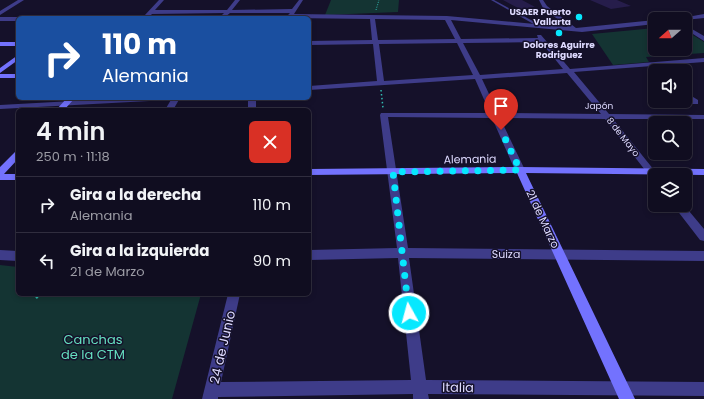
<!DOCTYPE html>
<html lang="es">
<meta charset="utf-8">
<style>
:root{--surface:#100d20;--page:#1e1b2d;--text:#f1f3f6;--muted:#9c9ca5;--line:#302d3e}
body{margin:0;font-family:Poppins,sans-serif;background:var(--page);color:var(--text);height:100vh;display:flex;flex-direction:column;font-size:15px;white-space:nowrap}
*{box-sizing:border-box;margin:0}
p{font-size:13px;color:var(--muted)}
.icon{flex:none;width:22px;height:22px;fill:none;stroke:currentColor;stroke-width:2;stroke-linecap:round;stroke-linejoin:round}
.map{position:relative;flex:1;overflow:hidden}
.details{position:absolute;left:16px;top:108px;width:295px;height:188px;display:flex;flex-direction:column;background:var(--surface);border-radius:6px;box-shadow:0 2px 6px #0003,0 0 0 1px var(--line)}
.details>*{flex:none}
.banner{position:absolute;left:16px;top:16px;width:295px;height:84px;border-radius:6px;box-shadow:0 2px 6px #0003,0 0 0 1px var(--line);background:#1a4fa0;color:#fff;overflow:hidden}
.needle{width:26px;rotate:249deg}
.tools{position:absolute;left:648px;top:12px;display:grid;gap:8px}
.tools a{display:grid;place-items:center;width:44px;height:44px;border-radius:6px;background:var(--surface);box-shadow:0 2px 6px #0003,0 0 0 1px var(--line);font-size:20px}
.pin{position:absolute;display:grid;place-items:center;width:34px;height:34px;color:#fff;margin:-41px -17px;border-radius:50% 50% 50% 0;rotate:-45deg;box-shadow:0 0 4px #0007}
.pin .icon{rotate:45deg}
.me{position:absolute;width:44px;margin:-22px;rotate:353deg;stroke-linejoin:round;filter:drop-shadow(0 0 3px #0008)}
.turn{display:flex;align-items:center;gap:14px;height:84px;padding:0 20px;font-size:18px}
.turn .icon{width:52px;height:52px;stroke-width:2.5}
.turn b{display:block;font-size:28px;line-height:34px}
.round{display:grid;place-items:center;flex:none;width:42px;height:42px;border-radius:6px;background:var(--page)}
.head{display:flex;align-items:center;justify-content:space-between;height:68px;padding:0 20px}
h1{font-size:24px;font-weight:600;line-height:30px}
ul{padding:0;list-style:none}
li{display:flex;align-items:center;gap:12px;height:56px;padding:0 20px;border-top:1px solid var(--line)}
li div{flex:1}
li b{display:block;font-size:15px}
li em{font-style:normal}
.map>svg:first-child{display:block}
.green{fill:#143433}
.building{fill:#261d4b}
.lines{fill:none;stroke-linecap:round;stroke-linejoin:round}
.path-far2{stroke:#31bcb2;stroke-width:1;stroke-dasharray:1 1.5;stroke-linecap:butt}
.path-far1{stroke:#31bcb2;stroke-width:1.5;stroke-dasharray:1.5 2.5;stroke-linecap:butt}
.path{stroke:#31bcb2;stroke-width:2.5;stroke-dasharray:2.5 4;stroke-linecap:butt}
.lane{fill:#3e3c89;fill-rule:evenodd}
.street{fill:#3e3c89;fill-rule:evenodd}
.secondary{fill:#7372fe;fill-rule:evenodd}
.route{stroke:#07e8fe;stroke-width:7;stroke-dasharray:0 12.6}
.poi-dot{fill:#07e8fe;stroke:#15112a;stroke-width:1.5}
.labels{text-anchor:middle;stroke-width:3;stroke-linejoin:round;paint-order:stroke}
.far-poi-label{font-size:9px;font-weight:bold;fill:#dedaff;stroke:#15112a;text-anchor:end}
.far-street-label{font-size:9px;fill:#dedaff;stroke:#15112a}
.street-label{font-size:11px;fill:#dedaff;stroke:#15112a}
.near-park-label{font-size:13px;fill:#65e0c0;stroke:#15112a}
.near-street-label{font-size:13px;fill:#dedaff;stroke:#15112a}
</style>
<div class="map">
<svg width="704" height="399" viewBox="0 0 704 399">
<rect width="100%" height="100%" fill="#15112a"/>
<path class="green" d="M331 0H399L398 12 325 15Z
M655 28V49H685V30L704 42V53L646 57 649 62 613 65 592 34Z
M0 265 18 267V294H201L172 399H0Z"/>
<path class="building" d="M503 0H522L535 7 520 9Z
M590 0H617L631 6 611 9Z"/>
<g class="lines">
<path class="path-far2" d="M376 10 379 0"/>
<path class="path-far1" d="M381 90 383 108"/>
<path class="path" d="M36 298 40 294"/>
<path class="lane" d="M491 0H494L540 25 537 26Z"/>
<path class="street" d="M18 0H24L0 15V11Z
M159 0H164L155 10H227L235 0H240L232 10 292 9 299 0H303L294 14 447 16 568 27 543 8 539 0H543L547 6 576 28 655 20V24L582 32 451 20 461 39 538 38 537 35H541L570 69 704 58V62L574 72 609 114 704 115V119H613L658 175H655V180L652 179 605 119 500 118 525 170 520 173 515 170 492 118 388 117 408 248 704 251V261L409 258 426 380 704 382V396L428 394 429 399H413V394L218 397V399H202L228 294H240L221 382 411 380 398 258 309 260V250L397 248 380 115 381 113H490L475 79 309 90V86L377 81 373 44 309 45V41L372 40 370 19 290 18 287 16 290 13H230L225 17 222 15 224 13 152 14 148 18H124L127 16H144ZM375 19 445 20 455 39 378 40ZM541 42 563 69 480 75 463 43ZM457 43 473 75 384 81 379 44ZM567 73 601 114 498 113 482 79Z
M704 14V18L685 20 676 19Z
M0 17H18L20 18H18V21H0Z
M685 25 704 36V41L685 29Z
M685 92 698 100V104H692L685 98Z
M126 98H172L168 100 0 109V105Z
M172 98H180L173 110H165Z
M248 98H256V110H248Z
M673 205H684L704 229V241L700 240Z
M0 250 18 251V261L0 260Z"/>
<path class="secondary" d="M0 42H18V46H0Z
M18 55V60L0 73V68Z
M0 74H18V78H0Z
M67 98H75L64 110H56Z
M18 151V159L4 174H18V180H0V167L15 152Z
M520 167 704 169V175L526 173 635 399H619L517 173 309 175V169Z"/>
</g>
<g class="lines">
<path class="route" d="M409 313 393 172 520 170 501 130"/>
</g>
<g class="poi-dot">
<circle cx="579" cy="17" r="4"/>
<circle cx="559" cy="33" r="4"/>
</g>
<g class="labels">
<g class="far-poi-label">
<text x="571" y="15">USAER Puerto<tspan x="571" dy="10">Vallarta</tspan></text>
<text x="559" y="48" text-anchor="middle">Dolores Aguirre<tspan x="559" dy="10">Rodriguez</tspan></text>
</g>
<g class="far-street-label">
<text x="599" y="109">Japón</text>
<text transform="translate(623 137) rotate(52)" y="3">8 de Mayo</text>
</g>
<g class="street-label">
<text transform="translate(470 159) rotate(-1)" y="4">Alemania</text>
<text transform="translate(543 219) rotate(65)" y="4">21 de Marzo</text>
<text x="506" y="258">Suiza</text>
</g>
<g class="near-park-label">
<text x="93" y="344">Canchas<tspan x="93" dy="15">de la CTM</tspan></text>
</g>
<g class="near-street-label">
<text transform="translate(222 347) rotate(-77)" y="5">24 de Junio</text>
<text transform="translate(458 387) rotate(1)" y="5">Italia</text>
</g>
</g>
</svg>
<div class="tools">
<a><svg class="needle" viewBox="-14 -14 28 28"><path d="M0-13l5 13h-10z" fill="#e53935"/><path d="M0 13l5-13h-10z" fill="#9c9ca5"/></svg></a>
<a><svg class="icon" aria-label="sound" viewBox="0 0 24 24"><path d="M4 9h4l5-4v14l-5-4H4zM17 9q2 3 0 6"/></svg></a>
<a><svg class="icon" aria-label="search" viewBox="0 0 24 24"><circle cx="10" cy="10" r="6"/><path d="M15 15l6 6"/></svg></a>
<a><svg class="icon" aria-label="layers" viewBox="0 0 24 24"><path d="M12 4l9 5-9 5-9-5zM3 14l9 5 9-5"/></svg></a>
</div>
<div class="pin" style="left:501px;top:130px;background:#d93025"><svg class="icon" aria-label="arrive" viewBox="0 0 24 24"><path d="M6 21V4h12l-3 4 3 4H6"/></svg></div>
<svg class="me" style="left:409px;top:313px" viewBox="-20 -20 40 40"><circle r="17" fill="#07e8fe" stroke="#fff" stroke-width="3"/><path d="M0-11L8 9 0 5-8 9z" fill="#fff"/></svg>
<div class="banner">
<div class="turn"><svg class="icon" aria-label="right" viewBox="0 0 24 24"><path d="M7 20v-9h11M14 6l5 5-5 5"/></svg><div><b>110 m</b>Alemania</div></div>
</div>
<section class="details">
<div class="head"><div><h1>4 min</h1><p>250 m · 11:18</p></div><a class="round" style="background:#d93025;color:#fff"><svg class="icon" aria-label="close" viewBox="0 0 24 24"><path d="M6 6l12 12M18 6L6 18"/></svg></a></div>
<ul>
<li><svg class="icon" aria-label="right" viewBox="0 0 24 24"><path d="M7 20v-9h11M14 6l5 5-5 5"/></svg><div><b>Gira a la derecha</b><p>Alemania</p></div><em>110 m</em></li>
<li><svg class="icon" aria-label="left" viewBox="0 0 24 24"><path d="M17 20v-9H6M10 6l-5 5 5 5"/></svg><div><b>Gira a la izquierda</b><p>21 de Marzo</p></div><em>90 m</em></li>
</ul>
</section>
</div>
